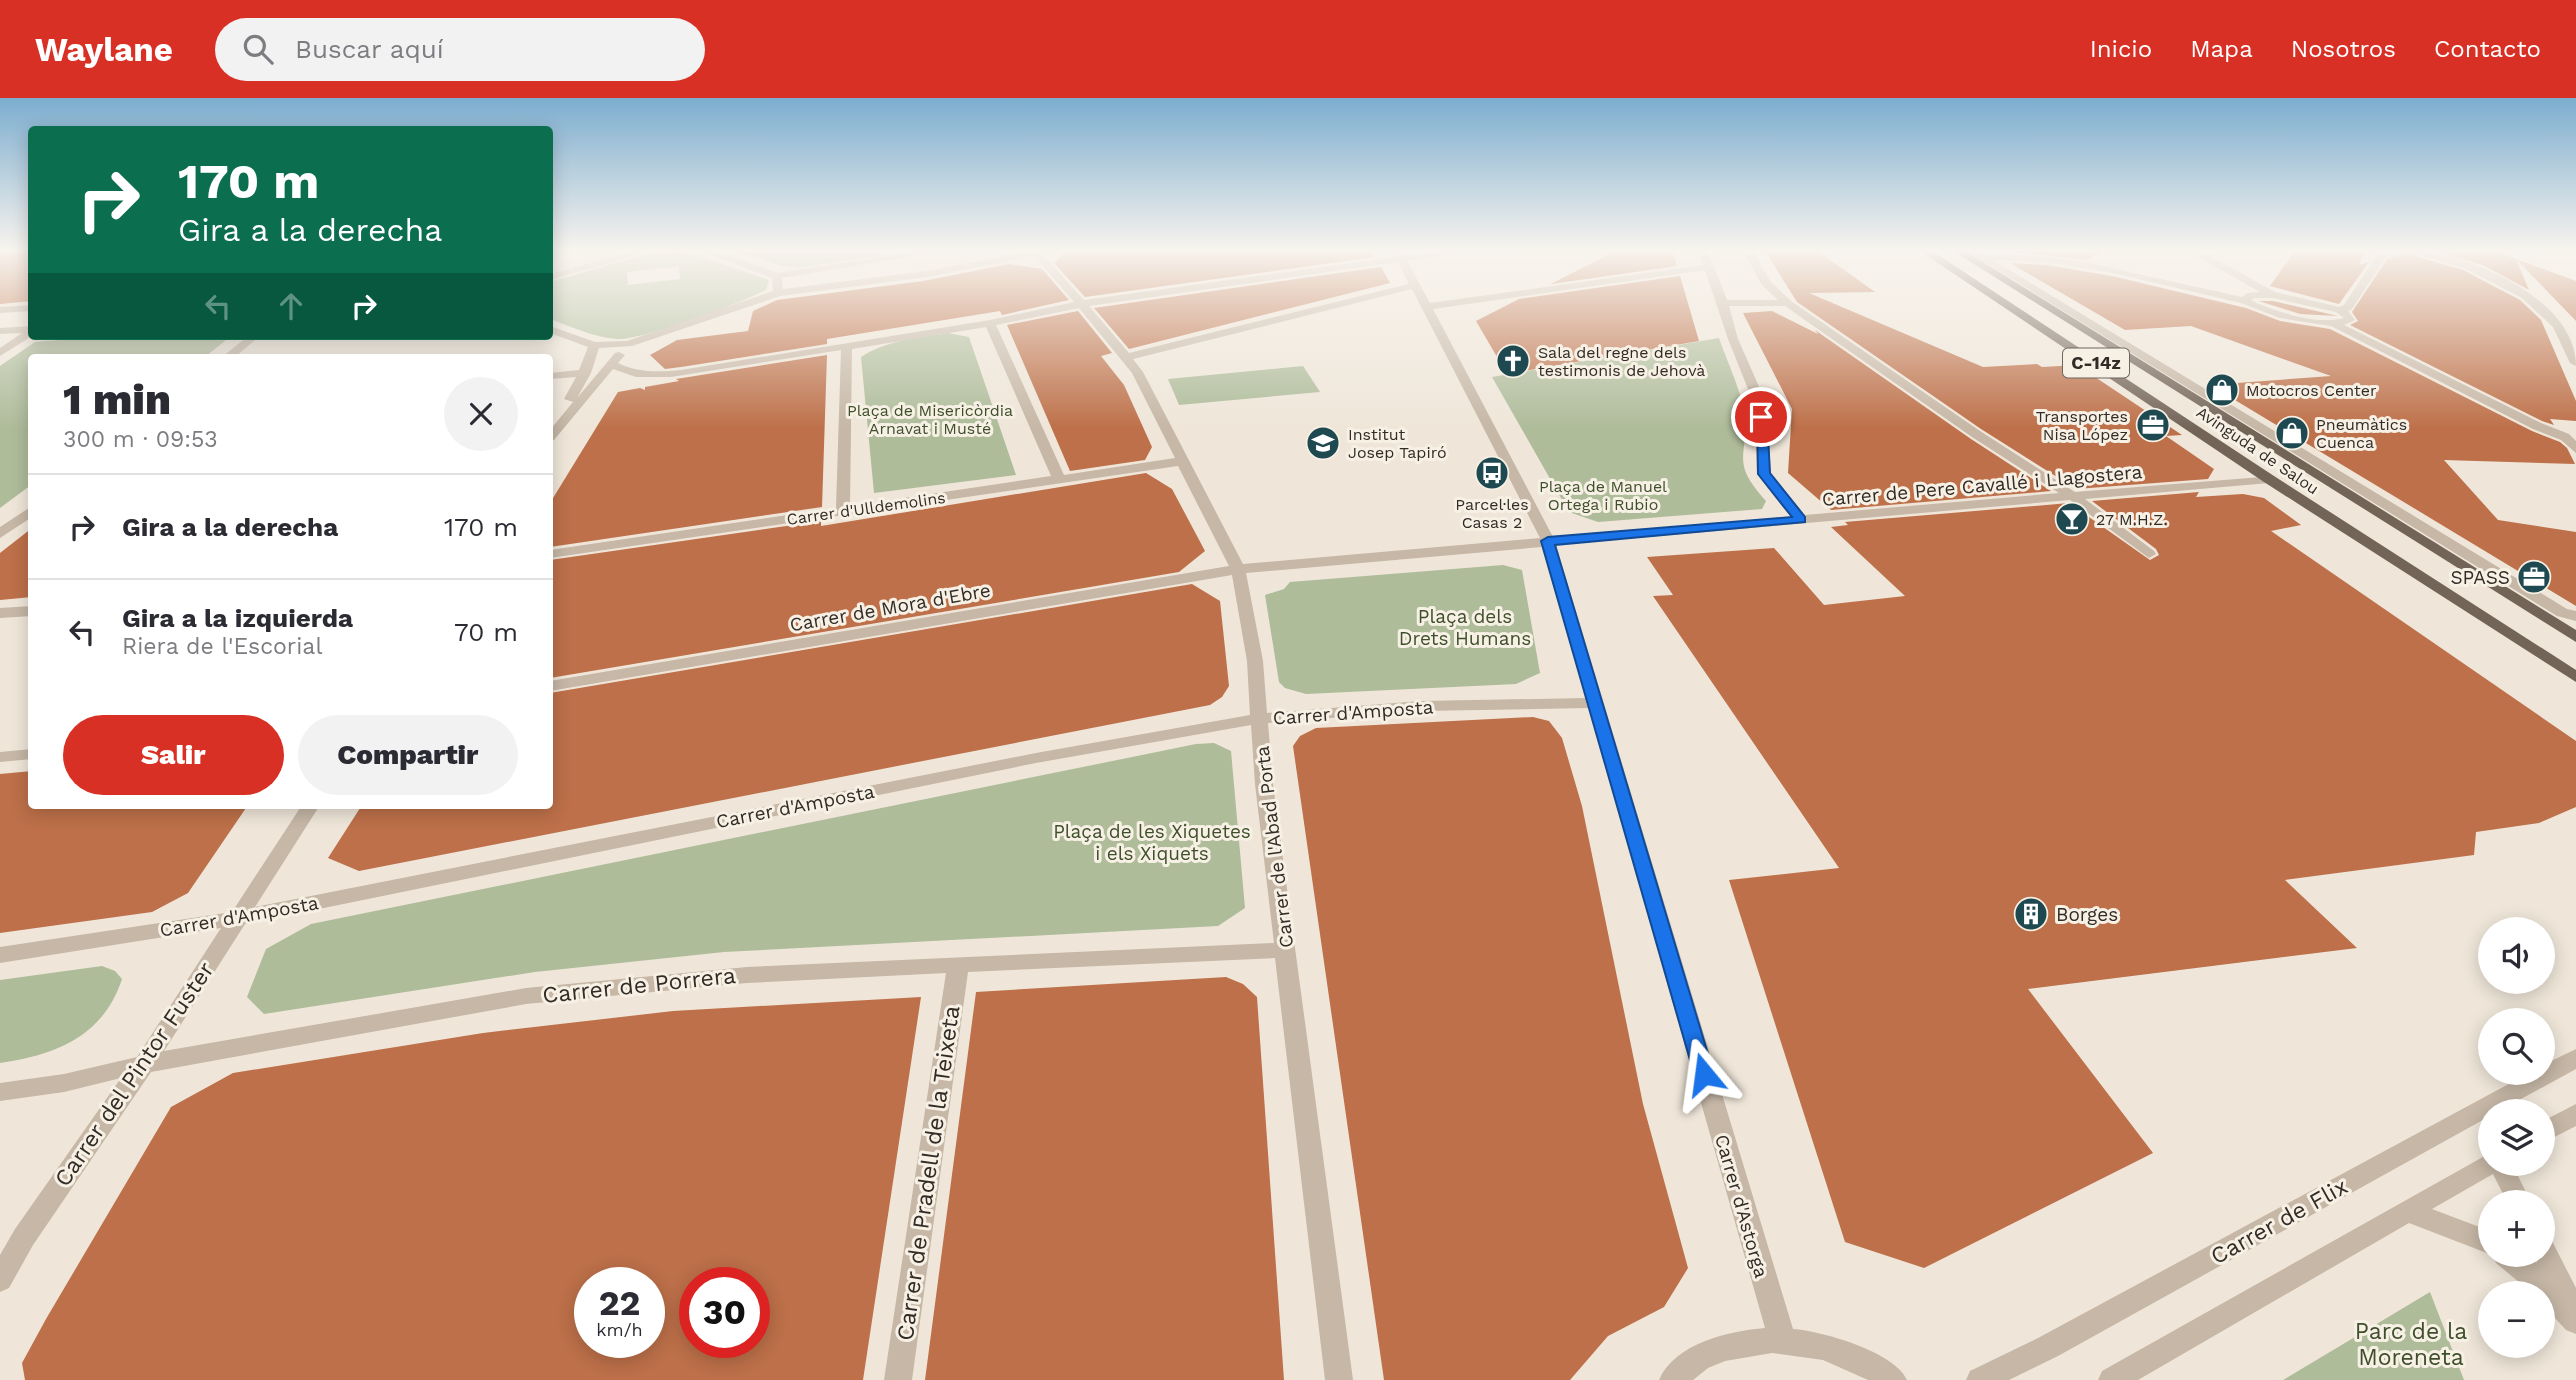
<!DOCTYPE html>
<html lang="es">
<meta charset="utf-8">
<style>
:root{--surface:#fff;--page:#f2f2f3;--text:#2b2b33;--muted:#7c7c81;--line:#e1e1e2;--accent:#d93025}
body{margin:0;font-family:"Work Sans",sans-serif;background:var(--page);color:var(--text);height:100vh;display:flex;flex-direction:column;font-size:26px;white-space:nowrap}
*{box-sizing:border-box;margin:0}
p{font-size:23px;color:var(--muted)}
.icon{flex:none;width:38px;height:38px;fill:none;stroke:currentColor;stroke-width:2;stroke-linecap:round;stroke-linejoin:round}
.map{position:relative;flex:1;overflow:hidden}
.panel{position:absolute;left:28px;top:256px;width:525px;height:455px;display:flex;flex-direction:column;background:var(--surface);border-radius:7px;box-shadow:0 4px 18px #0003}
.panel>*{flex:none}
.guide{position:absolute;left:28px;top:28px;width:525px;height:214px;border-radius:7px;box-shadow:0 4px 18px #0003;background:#0b6e4f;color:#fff;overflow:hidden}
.buttons{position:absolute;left:2478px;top:819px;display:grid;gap:14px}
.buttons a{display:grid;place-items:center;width:77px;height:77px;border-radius:50%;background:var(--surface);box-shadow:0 4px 18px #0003;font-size:35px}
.speed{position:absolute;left:574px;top:1169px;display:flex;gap:14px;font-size:35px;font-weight:700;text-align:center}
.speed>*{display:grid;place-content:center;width:91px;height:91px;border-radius:50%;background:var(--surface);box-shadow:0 4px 18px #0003;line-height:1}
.speed small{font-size:18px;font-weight:400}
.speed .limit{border:10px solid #d22;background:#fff;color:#111}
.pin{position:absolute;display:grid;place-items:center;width:60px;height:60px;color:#fff;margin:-30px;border:4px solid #fff;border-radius:50%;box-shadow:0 2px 7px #0007}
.me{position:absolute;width:77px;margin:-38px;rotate:344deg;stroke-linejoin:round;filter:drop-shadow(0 0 5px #0008)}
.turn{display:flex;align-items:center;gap:24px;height:147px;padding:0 35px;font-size:32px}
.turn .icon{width:91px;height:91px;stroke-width:2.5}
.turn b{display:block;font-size:49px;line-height:60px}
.lanes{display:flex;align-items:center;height:66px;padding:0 35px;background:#0003;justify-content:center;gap:35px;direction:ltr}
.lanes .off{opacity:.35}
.round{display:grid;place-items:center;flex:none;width:74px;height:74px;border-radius:37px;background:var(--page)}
.head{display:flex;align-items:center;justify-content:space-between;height:119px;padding:0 35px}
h1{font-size:42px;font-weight:800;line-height:52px}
.button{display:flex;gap:14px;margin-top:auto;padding:14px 35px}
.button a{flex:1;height:80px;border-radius:42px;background:var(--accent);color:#fff;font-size:28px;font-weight:800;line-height:80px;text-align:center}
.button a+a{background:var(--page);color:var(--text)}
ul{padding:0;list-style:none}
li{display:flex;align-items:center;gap:21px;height:105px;padding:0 35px;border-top:2px solid var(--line)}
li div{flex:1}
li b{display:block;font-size:26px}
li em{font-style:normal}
header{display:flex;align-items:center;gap:42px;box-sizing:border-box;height:98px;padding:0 35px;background:var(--accent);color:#fff}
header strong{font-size:33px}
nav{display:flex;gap:38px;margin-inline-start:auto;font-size:24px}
.search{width:490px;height:63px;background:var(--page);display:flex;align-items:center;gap:18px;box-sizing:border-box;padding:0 24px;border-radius:38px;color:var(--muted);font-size:26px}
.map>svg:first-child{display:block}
.green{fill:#aebc9a;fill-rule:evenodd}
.building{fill:#bd7049;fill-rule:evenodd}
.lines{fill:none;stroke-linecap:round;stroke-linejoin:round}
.minor{fill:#c6b7a6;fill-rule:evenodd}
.primary{fill:#736458;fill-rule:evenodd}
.rail{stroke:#322b26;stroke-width:3.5;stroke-dasharray:1 3.5;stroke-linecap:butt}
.route{fill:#1a73e8;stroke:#114b97;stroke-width:2}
.labels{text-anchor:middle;stroke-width:6;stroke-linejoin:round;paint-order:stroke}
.far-poi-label{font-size:16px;fill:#322b26;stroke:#f7f0e5;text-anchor:start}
.far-park-label{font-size:16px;fill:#3f4f2c;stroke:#f7f0e5}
.far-street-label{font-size:16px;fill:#322b26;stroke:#f7f0e5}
.shield{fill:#f7f0e5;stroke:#6d665f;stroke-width:2}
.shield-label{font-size:18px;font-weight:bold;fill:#322b26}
.street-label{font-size:19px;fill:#322b26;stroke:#f7f0e5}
.poi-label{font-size:19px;fill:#322b26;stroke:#f7f0e5;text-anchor:end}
.park-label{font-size:19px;fill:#3f4f2c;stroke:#f7f0e5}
.near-street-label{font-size:23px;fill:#322b26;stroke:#f7f0e5}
.near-park-label{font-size:23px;fill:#3f4f2c;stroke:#f7f0e5}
</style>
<header>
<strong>Waylane</strong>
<div class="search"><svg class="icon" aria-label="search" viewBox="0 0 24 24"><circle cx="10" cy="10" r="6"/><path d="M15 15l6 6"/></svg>Buscar aquí</div>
<nav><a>Inicio</a><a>Mapa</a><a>Nosotros</a><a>Contacto</a></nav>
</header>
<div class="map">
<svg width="2576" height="1282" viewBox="0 0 2576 1282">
<rect width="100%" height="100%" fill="#efe6d9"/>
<path class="green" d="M768 151H882L886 157 802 169 783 168 741 155Z
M673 153 696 157 769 182 766 192C740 205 644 242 617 241 594 239 571 229 550 221V184L643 157ZM679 168 680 181 628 187 627 174Z
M948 235 969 239 1016 377 874 395 861 259C887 242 918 240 948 235Z
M108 238H231L205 259H32L31 387 0 410V268L35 244Z
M1719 240C1726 261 1743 297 1745 318 1748 361 1730 363 1766 403L1762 411 1598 424 1569 414 1492 279Z
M1303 268 1320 294 1179 307 1168 281Z
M1503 467 1522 472 1540 575 1516 586 1306 596 1285 590 1279 584 1265 497 1284 491 1290 484Z
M1214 645 1231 653 1245 810 1218 828 724 854 535 874 264 916 247 899 266 851 311 826 1196 646Z
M102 868 115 873 122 881C103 939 55 957 0 965V882Z
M2430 1194 2464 1282H2283Z"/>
<path class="building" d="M0 151H32V203L0 206Z
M1076 151H1371L1375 159 1085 199 1054 165 1066 153Z
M1619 151H1672L1677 168 1551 186Z
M1764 151H1815L1875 194 1809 195 1983 269 2037 266 2042 269 2077 267 2182 337 2166 338 2214 371 2208 381 2076 391 1981 331 1797 204Z
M1986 151H2106L2087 162Z
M2296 151H2366L2359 167 2369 164 2339 206 2270 188Z
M2441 151H2489L2516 161 2529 192 2483 167 2434 153Z
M2408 156 2463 172 2520 202 2541 222 2576 303V323L2550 321 2554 327 2542 323 2350 227 2358 223 2352 214 2388 160Z
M2516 161 2576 183V223Z
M2010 165 2047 167 2112 178 2246 210 2280 223 2330 231 2532 333 2560 344 2567 350 2575 366 2444 362 2498 422 2576 434V508L2210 287 2331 278 2191 228 2125 232Z
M1009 166 1042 171 1069 202 1002 217 1000 213 827 241V246L681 269 665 271 650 257 677 242 748 233 753 213 777 202 923 183Z
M1381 169 1390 185 1129 251 1094 210Z
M1680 178 1699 243 1507 276 1476 223 1519 201Z
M2259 203H2273L2338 218 2300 216Z
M1078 213 1112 255 1101 258 1124 287 1152 349 1145 362 1070 373 1007 227Z
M1772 213 1818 236 1815 232 1971 341 2051 393 1831 412 1788 375 1792 311 1743 215Z
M827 257 822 409 550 449V405L618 294 640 290 645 292V289L679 283 676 281Z
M1146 375 1172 391 1205 453 1179 474 550 580V462L821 423V428Z
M2199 394 2196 399 2243 396 2264 400 2301 427 2271 433 2576 643V709L2539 725 2476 734 2474 757 2285 782 2357 850 2028 891 2153 1055 1924 1170 1845 1144 1729 782 1839 770 1653 498 1673 497 1647 459 1774 450 1824 507 1905 498 1831 429 1848 427 1845 424 2069 405 2150 462 2159 457 2156 451 2092 403Z
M32 430V499L0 502V455Z
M1192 486 1220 503 1229 588 1222 599 1210 607 359 773 328 760 362 707H550V595Z
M1533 619 1549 623 1562 640 1582 708 1643 1006 1688 1170 1664 1209 1608 1238 1570 1282H1384L1293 648 1300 638 1316 630Z
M32 673V707H248L188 795 152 814 0 835V676Z
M1226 879 1243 886 1257 899 1284 1282H925L976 894Z
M921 899 863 1282H25L22 1265 46 1221 171 1009 233 975 483 935 673 913ZM590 1185H649V1244H590ZM695 1185H754V1244H695Z"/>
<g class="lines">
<path class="minor" d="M641 151H658L550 182V176Z
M696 151H711L778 175 928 151H953L782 180 783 191 927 173 1030 153 1028 151H1063L1043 157 1084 202 1395 159 1391 151H1401L1404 158 1450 151H1477L1407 163 1430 205 1703 167 1697 151H1707L1727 202H1778L1762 187 1742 151H1752L1770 183 1791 203 1980 333 2075 394 2274 378V384L2269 385 2085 401 2154 453 2156 456 2149 460 2070 402 1556 447 1793 1231C1822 1233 1895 1254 1907 1282H1868L1823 1262 1772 1255 1725 1263 1708 1270 1693 1282H1659C1675 1245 1729 1233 1765 1230L1589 610 1421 613 1268 625 1273 686 1353 1282H1325L1275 860 968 874 912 1282H884L946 875 747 885 526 906 151 974 33 1147 9 1190 0 1194V1157L15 1131 121 980 64 994 0 1003V985L64 976 137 959 221 830 0 865V849L232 814 302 707H320L255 809 1036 655 1250 617 1247 563 1232 477 550 593V583L1229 468 1178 368 550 460V452L836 410 841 252 671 279H636L613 271 554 342 550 343V332L573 304 564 301 576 279 550 281V275L579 272 588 249 550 235V228L595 244 627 243 773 193 772 180ZM1034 158 1074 204 990 222 681 272C659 274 638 275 618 265L625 257 619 254 615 255 577 300 591 275 599 250 632 248 780 198 927 179ZM1398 164 1409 186 1129 255 1089 208ZM1705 172 1728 241 1748 291 1755 319 1757 376 1791 419 1553 439 1433 211ZM1412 191 1540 440 1243 466 1143 274 1133 261ZM1729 208H1785L1972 339 2059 395 1805 417 1771 376 1767 319 1760 291 1738 241ZM1079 210 1132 275 1175 360 1064 377 996 227ZM986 229 1051 378 850 408 852 251ZM1542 449 1586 600 1421 603 1267 615 1263 563 1246 475ZM1251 627 1255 686 1274 845 747 869 526 890 164 953 245 826 1036 665Z
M1963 151H1975L1983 156H2013L2080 163 2242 199 2247 195 2260 194 2184 151H2197L2275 194 2339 209 2344 207 2381 151H2391L2352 211 2348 213 2355 222 2344 227 2541 325 2569 336 2576 343V355L2561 342 2533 331 2331 228 2280 220 2241 205 2113 175 2047 164 1993 162 2567 511 2576 513V523L2557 518ZM2254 200H2273L2336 214 2344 220C2316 227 2282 215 2256 205L2251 202Z
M2400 151C2460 151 2576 198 2576 268L2570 265 2553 229 2522 200 2464 170Z
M32 207V213L0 215V209Z
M32 228V238L0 258V250L22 235 0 236V230Z
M248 238H260L235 259H222Z
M32 408V419L0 440V429Z
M32 508V518L0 520V510Z
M32 651V661L0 664V654Z
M2576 951V971L2499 1013H2490V1018L2058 1258 2009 1282H1966L1970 1273 2038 1240 2529 975H2543V967Z
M2576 1006V1028L2543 1045V1023Z
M2490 1055V1066H2512L2531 1104H2507L2493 1076 2432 1111 2490 1133 2492 1157 2409 1125 2138 1282H2098L2102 1273Z
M2543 1140 2552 1143 2576 1190V1236L2566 1232 2543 1207V1195H2532L2496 1165 2492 1157H2525L2537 1165 2533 1157H2543Z"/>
<path class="primary" d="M1917 151H1929L2274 378 2576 572V584L2264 384Z
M1950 151H1962L2576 532V544Z"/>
<path class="rail" d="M2567 151 2576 154"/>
</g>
<linearGradient id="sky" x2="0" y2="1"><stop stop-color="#7cadcf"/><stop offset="0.46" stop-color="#f8f4ee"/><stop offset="1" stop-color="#f8f4ee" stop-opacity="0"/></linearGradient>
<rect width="2576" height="331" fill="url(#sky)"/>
<path class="route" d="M1757 316 1767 319 1770 375 1805 419V424L1555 447 1714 976 1711 982 1704 984 1697 982 1694 976 1541 443 1548 439 1792 419 1758 376Z"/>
<defs>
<symbol id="church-disc" viewBox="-11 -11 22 22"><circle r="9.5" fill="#1f4950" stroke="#f7f0e5"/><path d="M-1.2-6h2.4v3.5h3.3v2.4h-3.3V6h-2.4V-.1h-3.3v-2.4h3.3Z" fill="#fff"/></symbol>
<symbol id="shop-disc" viewBox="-11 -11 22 22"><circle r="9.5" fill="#1f4950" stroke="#f7f0e5"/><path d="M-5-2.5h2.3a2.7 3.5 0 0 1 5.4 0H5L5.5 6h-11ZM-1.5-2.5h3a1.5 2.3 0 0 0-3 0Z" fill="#fff"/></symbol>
<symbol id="office-disc" viewBox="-11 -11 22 22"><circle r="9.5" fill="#1f4950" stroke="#f7f0e5"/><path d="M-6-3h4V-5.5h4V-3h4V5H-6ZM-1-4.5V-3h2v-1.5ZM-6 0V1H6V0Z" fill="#fff"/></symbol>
<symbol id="school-disc" viewBox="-11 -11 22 22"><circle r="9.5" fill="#1f4950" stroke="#f7f0e5"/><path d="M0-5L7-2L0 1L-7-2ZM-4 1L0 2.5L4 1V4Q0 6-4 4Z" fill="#fff"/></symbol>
<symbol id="bus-disc" viewBox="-11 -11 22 22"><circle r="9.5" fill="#1f4950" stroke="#f7f0e5"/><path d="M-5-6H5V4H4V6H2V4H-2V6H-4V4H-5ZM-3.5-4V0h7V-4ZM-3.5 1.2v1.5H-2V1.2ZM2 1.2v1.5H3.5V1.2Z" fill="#fff"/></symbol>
<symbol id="bar-disc" viewBox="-11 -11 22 22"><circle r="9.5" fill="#1f4950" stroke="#f7f0e5"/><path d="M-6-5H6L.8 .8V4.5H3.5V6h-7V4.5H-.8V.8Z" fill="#fff"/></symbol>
<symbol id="building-disc" viewBox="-11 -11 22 22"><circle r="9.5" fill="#1f4950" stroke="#f7f0e5"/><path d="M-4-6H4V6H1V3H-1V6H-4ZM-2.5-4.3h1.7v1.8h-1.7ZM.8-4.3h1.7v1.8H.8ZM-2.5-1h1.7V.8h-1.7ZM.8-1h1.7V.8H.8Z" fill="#fff"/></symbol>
</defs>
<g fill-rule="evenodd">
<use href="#church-disc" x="1494" y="244" width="38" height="38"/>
<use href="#shop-disc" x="2203" y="273" width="38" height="38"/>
<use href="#office-disc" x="2134" y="308" width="38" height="38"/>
<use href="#shop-disc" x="2273" y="316" width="38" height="38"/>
<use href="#school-disc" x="1304" y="326" width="38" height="38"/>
<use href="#bus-disc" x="1473" y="356" width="38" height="38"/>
<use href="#bar-disc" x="2053" y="402" width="38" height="38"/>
<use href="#office-disc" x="2515" y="460" width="38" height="38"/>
<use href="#building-disc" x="2012" y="797" width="38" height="38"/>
</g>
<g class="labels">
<g class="far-poi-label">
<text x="1538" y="260">Sala del regne dels<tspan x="1538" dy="18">testimonis de Jehovà</tspan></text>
<text x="2246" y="298">Motocros Center</text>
<text x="2128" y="324" text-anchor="end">Transportes<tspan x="2128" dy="18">Nisa López</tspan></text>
<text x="2316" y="332">Pneumàtics<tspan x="2316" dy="18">Cuenca</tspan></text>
<text x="1348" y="342">Institut<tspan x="1348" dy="18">Josep Tapiró</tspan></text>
<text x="1492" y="412" text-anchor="middle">Parcel·les<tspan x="1492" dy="18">Casas 2</tspan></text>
<text x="2096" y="427">27 M.H.Z.</text>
</g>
<g class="far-park-label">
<text x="930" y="318">Plaça de Misericòrdia<tspan x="930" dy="18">Arnavat i Musté</tspan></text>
<text x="1603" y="394">Plaça de Manuel<tspan x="1603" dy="18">Ortega i Rubio</tspan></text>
</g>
<g class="far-street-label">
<text transform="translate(2258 352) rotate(34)" y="6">Avinguda de Salou</text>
<text transform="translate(866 410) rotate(-8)" y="6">Carrer d'Ulldemolins</text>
</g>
<rect class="shield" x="2063" y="250.5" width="66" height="29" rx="5"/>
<g class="shield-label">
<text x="2096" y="271">C-14z</text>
</g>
<g class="street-label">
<text transform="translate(1982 387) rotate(-5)" y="7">Carrer de Pere Cavallé i Llagostera</text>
<text transform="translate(890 509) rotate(-10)" y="7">Carrer de Mora d'Ebre</text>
<text transform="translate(1353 614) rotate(-4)" y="7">Carrer d'Amposta</text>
<text transform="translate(795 708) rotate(-11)" y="7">Carrer d'Amposta</text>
<text transform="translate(1274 749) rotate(-97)" y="7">Carrer de l'Abad Porta</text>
<text transform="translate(239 818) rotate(-10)" y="7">Carrer d'Amposta</text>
<text transform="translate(1742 1108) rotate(74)" y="7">Carrer d'Astorga</text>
</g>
<g class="poi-label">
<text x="2510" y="486">SPASS</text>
<text x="2056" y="823" text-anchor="start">Borges</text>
</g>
<g class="park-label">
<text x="1465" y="525">Plaça dels<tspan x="1465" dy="22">Drets Humans</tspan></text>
<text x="1152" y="740">Plaça de les Xiquetes<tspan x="1152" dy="22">i els Xiquets</tspan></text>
</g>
<g class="near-street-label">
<text transform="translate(639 887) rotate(-6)" y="8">Carrer de Porrera</text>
<text transform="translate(134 976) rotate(-56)" y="8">Carrer del Pintor Fuster</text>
<text transform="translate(928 1075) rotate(-82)" y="8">Carrer de Pradell de la Teixeta</text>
<text transform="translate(2279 1123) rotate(-29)" y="8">Carrer de Flix</text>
</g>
<g class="near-park-label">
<text x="2411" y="1241">Parc de la<tspan x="2411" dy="26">Moreneta</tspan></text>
</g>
</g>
</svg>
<div class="buttons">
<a><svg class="icon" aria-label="sound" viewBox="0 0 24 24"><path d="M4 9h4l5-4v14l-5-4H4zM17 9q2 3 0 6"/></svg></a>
<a><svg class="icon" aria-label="search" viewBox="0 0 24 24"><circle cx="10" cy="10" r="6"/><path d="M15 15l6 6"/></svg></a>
<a><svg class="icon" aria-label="layers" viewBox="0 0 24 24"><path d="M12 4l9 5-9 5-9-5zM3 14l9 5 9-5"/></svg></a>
<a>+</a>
<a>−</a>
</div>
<div class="speed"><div>22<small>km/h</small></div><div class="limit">30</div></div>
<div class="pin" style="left:1761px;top:319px;background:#d93025"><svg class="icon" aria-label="arrive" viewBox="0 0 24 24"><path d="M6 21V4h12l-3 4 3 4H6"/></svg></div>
<svg class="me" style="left:1704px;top:976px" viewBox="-20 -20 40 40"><path d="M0-17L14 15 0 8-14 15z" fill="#1a73e8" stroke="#fff" stroke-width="4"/></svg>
<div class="guide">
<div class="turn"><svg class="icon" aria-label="right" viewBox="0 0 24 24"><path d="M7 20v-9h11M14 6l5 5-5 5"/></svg><div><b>170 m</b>Gira a la derecha</div></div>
<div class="lanes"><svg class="icon off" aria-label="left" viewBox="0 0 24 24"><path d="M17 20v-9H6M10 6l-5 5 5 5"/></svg><svg class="icon off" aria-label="ahead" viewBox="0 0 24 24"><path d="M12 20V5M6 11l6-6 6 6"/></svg><svg class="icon" aria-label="right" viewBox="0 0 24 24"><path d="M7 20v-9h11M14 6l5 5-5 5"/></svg></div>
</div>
<section class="panel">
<div class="head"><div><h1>1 min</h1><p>300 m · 09:53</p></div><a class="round"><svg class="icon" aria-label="close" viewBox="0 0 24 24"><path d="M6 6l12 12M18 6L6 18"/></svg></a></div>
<ul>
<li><svg class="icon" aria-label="right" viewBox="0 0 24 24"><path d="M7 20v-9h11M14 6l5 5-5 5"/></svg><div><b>Gira a la derecha</b></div><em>170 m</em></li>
<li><svg class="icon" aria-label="left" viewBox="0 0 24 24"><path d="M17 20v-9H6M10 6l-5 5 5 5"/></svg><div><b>Gira a la izquierda</b><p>Riera de l'Escorial</p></div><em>70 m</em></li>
</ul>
<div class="button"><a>Salir</a><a>Compartir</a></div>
</section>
</div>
